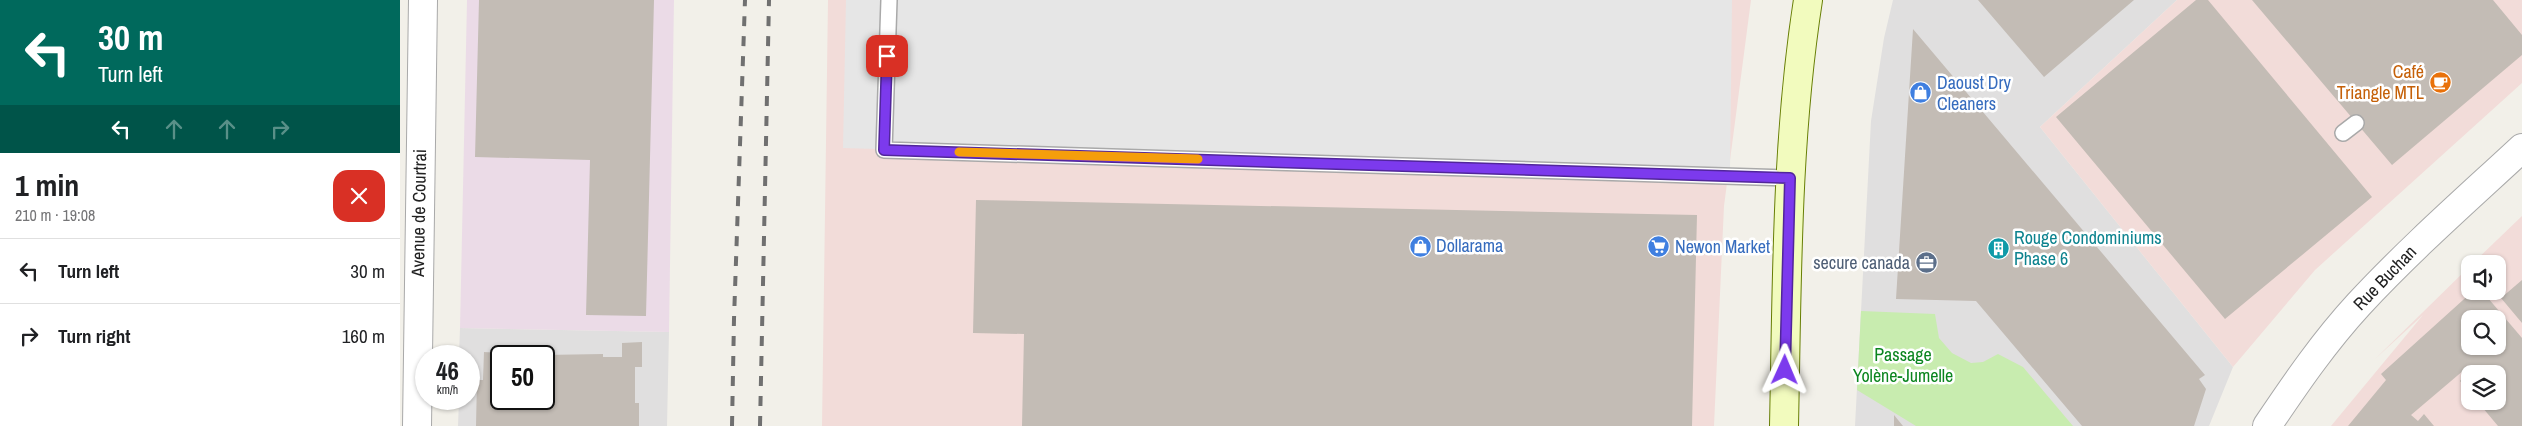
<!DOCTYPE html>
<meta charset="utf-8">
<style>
:root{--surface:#fff;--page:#f2f2f2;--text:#202124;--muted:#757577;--line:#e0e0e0}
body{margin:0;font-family:"Archivo Narrow",sans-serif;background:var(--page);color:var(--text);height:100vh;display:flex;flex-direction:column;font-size:19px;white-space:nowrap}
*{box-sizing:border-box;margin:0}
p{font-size:16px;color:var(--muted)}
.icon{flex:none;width:28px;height:28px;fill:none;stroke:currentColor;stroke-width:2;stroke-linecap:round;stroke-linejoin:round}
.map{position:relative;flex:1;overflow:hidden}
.details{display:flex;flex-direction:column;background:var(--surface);width:400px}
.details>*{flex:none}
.banner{background:#00695c;color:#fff;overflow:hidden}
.controls{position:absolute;left:2061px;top:255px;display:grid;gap:10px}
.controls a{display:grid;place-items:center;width:45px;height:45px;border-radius:10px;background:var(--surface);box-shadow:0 1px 4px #0004;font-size:25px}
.speed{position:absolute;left:15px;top:345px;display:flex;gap:10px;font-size:25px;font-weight:700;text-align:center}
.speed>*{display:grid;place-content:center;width:65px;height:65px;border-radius:50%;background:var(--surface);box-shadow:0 1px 4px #0004;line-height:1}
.speed small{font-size:12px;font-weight:400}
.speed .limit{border:2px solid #111;border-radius:8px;background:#fff;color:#111}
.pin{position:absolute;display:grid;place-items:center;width:42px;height:42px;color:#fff;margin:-21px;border-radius:10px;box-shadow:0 2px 8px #0006}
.me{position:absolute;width:55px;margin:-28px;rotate:1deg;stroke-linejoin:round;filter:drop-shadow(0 0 4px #0008)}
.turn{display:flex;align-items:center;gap:18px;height:105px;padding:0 15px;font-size:22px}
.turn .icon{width:65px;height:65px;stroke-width:2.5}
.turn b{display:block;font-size:35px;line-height:42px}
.lanes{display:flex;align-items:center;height:48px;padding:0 15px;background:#0003;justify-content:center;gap:25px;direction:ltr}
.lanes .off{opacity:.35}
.round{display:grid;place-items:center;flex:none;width:52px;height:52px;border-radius:15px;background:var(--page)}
.summary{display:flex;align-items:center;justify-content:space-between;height:85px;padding:0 15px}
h1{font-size:30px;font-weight:800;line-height:38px}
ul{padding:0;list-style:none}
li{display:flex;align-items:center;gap:15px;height:65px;padding:0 15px;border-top:1px solid var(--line)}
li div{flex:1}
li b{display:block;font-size:19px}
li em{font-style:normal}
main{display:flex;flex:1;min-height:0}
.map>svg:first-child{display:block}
.residential{fill:#e0dfdf;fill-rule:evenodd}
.commercial{fill:#f2dcd9;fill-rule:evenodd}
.industrial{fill:#ebdbe7}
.grass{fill:#c8ecaf}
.parking{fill:#e6e6e6}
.building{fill:#c3bcb5;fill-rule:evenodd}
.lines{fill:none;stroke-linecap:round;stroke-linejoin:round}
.lane-casing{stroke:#a9a9a9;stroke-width:18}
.street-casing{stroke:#a9a9a9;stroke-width:30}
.secondary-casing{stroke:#677e04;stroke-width:30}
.lane{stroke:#fff;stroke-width:15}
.street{stroke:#fff;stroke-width:28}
.secondary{stroke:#f2fbbe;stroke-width:28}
.rail{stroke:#707070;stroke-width:4;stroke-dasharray:10 10;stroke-linecap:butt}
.route-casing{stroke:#51269a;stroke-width:12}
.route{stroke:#7c3aed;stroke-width:9}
.slow{stroke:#f59e0b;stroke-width:9}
.labels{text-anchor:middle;stroke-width:5;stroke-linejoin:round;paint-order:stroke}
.food-label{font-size:18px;fill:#c56008;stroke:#fff;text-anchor:end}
.shop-label{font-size:18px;fill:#366cbe;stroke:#fff;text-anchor:start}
.street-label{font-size:18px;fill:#222;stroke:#fff}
.culture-label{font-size:18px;fill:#0d838f;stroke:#fff;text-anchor:start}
.service-label{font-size:18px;fill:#4e5e75;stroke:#fff;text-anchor:end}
.park-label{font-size:18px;fill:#0b851f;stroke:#fff}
</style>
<main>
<section class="details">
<div class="banner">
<div class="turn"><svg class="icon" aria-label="left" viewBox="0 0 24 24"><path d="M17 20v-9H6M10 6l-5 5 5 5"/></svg><div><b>30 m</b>Turn left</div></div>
<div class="lanes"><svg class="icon" aria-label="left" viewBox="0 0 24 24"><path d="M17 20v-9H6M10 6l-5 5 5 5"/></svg><svg class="icon off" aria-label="ahead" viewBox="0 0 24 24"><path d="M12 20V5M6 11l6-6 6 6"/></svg><svg class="icon off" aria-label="ahead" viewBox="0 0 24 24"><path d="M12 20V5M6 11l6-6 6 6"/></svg><svg class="icon off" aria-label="right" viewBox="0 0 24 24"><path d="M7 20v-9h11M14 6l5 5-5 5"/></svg></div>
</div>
<div class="summary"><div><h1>1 min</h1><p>210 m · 19:08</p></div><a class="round" style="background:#d93025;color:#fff"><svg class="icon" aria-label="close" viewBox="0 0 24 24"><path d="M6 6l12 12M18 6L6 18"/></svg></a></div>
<ul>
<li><svg class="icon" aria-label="left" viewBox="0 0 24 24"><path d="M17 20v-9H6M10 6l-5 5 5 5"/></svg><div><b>Turn left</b></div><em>30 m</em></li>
<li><svg class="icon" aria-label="right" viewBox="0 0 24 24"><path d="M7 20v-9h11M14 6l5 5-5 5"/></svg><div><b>Turn right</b></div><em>160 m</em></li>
</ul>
</section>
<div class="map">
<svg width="2122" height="426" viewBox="0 0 2122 426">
<rect width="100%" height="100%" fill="#f2f0e9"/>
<path class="residential" d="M1493 0H1777L1640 127 1833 367 1809 426H1455L1471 121 1484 38Z
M60 328 269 332 267 426H58L59 399H69V356H59ZM101 356H144V399H101Z"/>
<path class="commercial" d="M428 0H1351L1324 206 1314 426H422Z
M1777 0H2122V83L1915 270 1833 367 1640 127Z
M2122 216V426H1931L2023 315 1975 359 2070 266V291H2098V264H2072ZM2070 319H2098V346H2070ZM2070 374H2098V401H2070Z"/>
<path class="industrial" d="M67 0H274L269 332 60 328Z"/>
<path class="grass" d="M1461 311 1535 314 1539 338 1552 353 1571 363 1583 362 1598 354 1623 367 1673 426H1516L1457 390Z"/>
<path class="parking" d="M446 0H1332L1330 172 882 161 443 148Z"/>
<path class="building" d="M79 0H254L246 316 186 315 190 160 75 157Z
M1578 0H1734L1644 77Z
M1796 0H1808L1972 197 1825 319 1656 117Z
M1852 0H2093L2122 35V55L1992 165Z
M1513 29 1805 375 1799 379 1806 389 1794 426H1682L1576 301 1496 299Z
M576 200 1297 215 1292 426H622L624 334 573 333Z
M2122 280V323L2101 298Z
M2073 291H2082L2122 338V426H2098L2077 401H2098V374H2070V393L2060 381 2067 373 2064 370 2011 415 2018 421 2024 414 2034 426H1948L1986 380 1981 374ZM2070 319H2098V346H2070Z
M242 342V367H235V403H239V426H76L77 380H83L84 352 119 354V350H134V356H101V399H144V355L203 354V357H222V343Z
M1494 415 1503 426H1494Z"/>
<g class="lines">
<defs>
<path id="lane" d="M489 0 484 150 1390 178
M1943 133 1956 123"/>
<path id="street" d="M17 426 23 0
M1867 426C1896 383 1924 342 1959 304 2010 249 2067 199 2122 148"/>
<path id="secondary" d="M1384 426C1387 284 1386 141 1408 0"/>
</defs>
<use href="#lane" class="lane-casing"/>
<use href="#street" class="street-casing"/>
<use href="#secondary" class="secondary-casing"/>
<use href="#lane" class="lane"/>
<use href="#street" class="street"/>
<use href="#secondary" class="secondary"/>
<path class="rail" d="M332 426 334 319 345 0
M360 426 369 0"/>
</g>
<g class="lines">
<defs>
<path id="route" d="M487 56 484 150 1390 178 1385 370"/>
</defs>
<use href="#route" class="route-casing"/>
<use href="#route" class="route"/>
<path class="slow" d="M559 152 798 159"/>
</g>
<defs>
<symbol id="cafe-disc" viewBox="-11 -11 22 22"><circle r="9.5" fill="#e8710a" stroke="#fff"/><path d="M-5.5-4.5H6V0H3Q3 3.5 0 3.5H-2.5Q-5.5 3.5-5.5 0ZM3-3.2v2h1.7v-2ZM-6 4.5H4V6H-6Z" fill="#fff"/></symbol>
<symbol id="shop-disc" viewBox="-11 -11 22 22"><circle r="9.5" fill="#3f7fe0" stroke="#fff"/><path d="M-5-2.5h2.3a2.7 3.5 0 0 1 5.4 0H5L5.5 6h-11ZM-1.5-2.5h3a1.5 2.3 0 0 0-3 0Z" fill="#fff"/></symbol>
<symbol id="supermarket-disc" viewBox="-11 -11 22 22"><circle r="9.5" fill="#3f7fe0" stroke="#fff"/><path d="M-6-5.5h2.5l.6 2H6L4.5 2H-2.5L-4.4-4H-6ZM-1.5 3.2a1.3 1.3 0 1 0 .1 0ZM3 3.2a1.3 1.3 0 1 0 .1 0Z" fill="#fff"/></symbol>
<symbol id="building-disc" viewBox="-11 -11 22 22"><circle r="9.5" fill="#0f9aa8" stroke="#fff"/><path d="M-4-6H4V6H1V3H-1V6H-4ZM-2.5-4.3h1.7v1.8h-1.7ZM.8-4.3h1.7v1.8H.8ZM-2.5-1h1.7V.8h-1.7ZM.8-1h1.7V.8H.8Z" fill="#fff"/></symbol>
<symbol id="office-disc" viewBox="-11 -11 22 22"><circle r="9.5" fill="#5c6f8a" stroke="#fff"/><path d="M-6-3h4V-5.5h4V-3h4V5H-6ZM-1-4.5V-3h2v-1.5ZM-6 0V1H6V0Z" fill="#fff"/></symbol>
</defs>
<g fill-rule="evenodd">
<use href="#cafe-disc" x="2028" y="70" width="25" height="25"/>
<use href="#shop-disc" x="1508" y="80" width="25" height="25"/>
<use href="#shop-disc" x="1008" y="234" width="25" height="25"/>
<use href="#supermarket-disc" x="1246" y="234" width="25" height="25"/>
<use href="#building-disc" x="1586" y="236" width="25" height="25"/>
<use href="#office-disc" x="1514" y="250" width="25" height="25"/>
</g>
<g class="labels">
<g class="food-label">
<text x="2024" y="78">Café<tspan x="2024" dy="21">Triangle MTL</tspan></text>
</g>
<g class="shop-label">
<text x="1537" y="89">Daoust Dry<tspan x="1537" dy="21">Cleaners</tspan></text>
<text x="1036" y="252">Dollarama</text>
<text x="1275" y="253">Newon Market</text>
</g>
<g class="street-label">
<text transform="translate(19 213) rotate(-89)" y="6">Avenue de Courtrai</text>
<text transform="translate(1985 278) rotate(-46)" y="6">Rue Buchan</text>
</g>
<g class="culture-label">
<text x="1614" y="244">Rouge Condominiums<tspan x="1614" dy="21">Phase 6</tspan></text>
</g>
<g class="service-label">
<text x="1510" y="269">secure canada</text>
</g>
<g class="park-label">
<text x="1503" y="361">Passage<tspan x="1503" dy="21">Yolène-Jumelle</tspan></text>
</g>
</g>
</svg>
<div class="controls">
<a><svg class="icon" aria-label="sound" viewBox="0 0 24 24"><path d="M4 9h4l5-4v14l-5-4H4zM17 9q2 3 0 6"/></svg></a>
<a><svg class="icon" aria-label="search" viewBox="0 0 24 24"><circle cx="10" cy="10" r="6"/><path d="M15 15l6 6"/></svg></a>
<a><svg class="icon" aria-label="layers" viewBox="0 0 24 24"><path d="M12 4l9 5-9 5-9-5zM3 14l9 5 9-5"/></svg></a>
</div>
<div class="speed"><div>46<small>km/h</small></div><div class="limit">50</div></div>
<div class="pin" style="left:487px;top:56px;background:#d93025"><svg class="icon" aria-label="arrive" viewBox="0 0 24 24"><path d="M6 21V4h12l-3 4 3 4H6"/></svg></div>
<svg class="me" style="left:1385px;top:370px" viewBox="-20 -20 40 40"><path d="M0-17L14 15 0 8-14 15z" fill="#7c3aed" stroke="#fff" stroke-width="4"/></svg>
</div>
</main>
